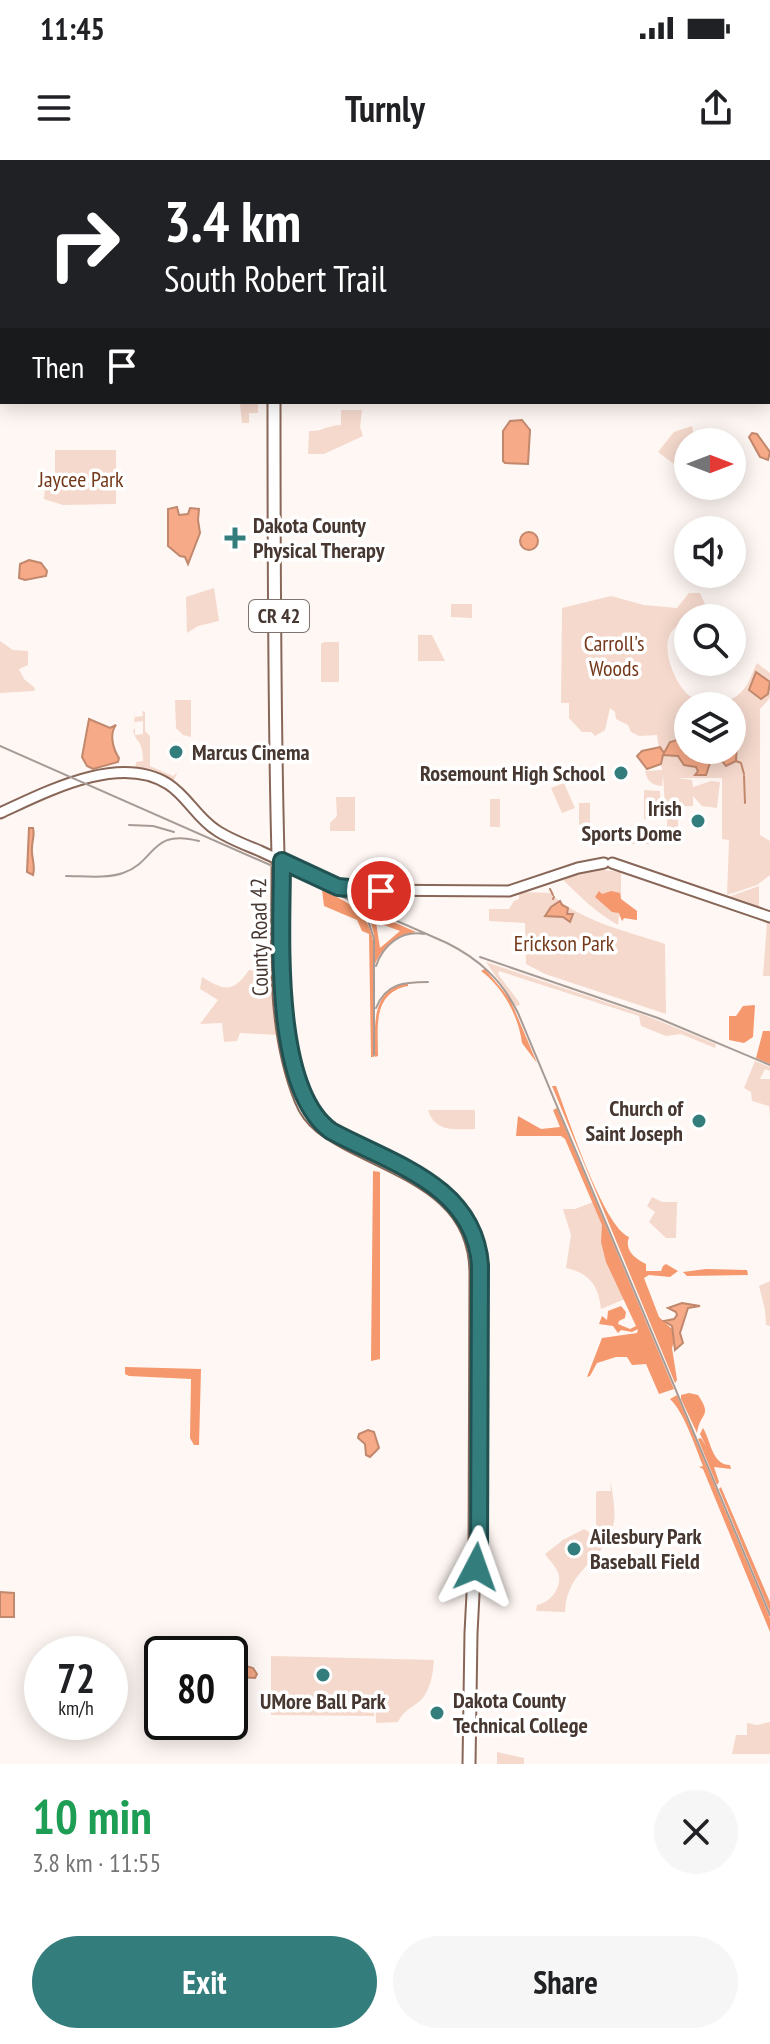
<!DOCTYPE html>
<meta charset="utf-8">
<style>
:root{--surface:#fff;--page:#f6f6f6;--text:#202124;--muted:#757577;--accent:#347d7d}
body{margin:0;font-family:"PT Sans Narrow",sans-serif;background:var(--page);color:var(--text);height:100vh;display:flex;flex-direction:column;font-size:30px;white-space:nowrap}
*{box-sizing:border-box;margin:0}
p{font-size:26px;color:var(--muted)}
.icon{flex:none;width:44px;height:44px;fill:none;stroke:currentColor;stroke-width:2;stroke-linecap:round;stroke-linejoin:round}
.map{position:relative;height:1604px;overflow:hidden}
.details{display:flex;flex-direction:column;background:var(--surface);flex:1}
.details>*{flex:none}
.top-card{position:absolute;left:0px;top:0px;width:770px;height:244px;box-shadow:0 4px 20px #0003;background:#202124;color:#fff;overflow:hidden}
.needle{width:52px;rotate:90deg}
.fabs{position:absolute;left:674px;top:268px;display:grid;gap:16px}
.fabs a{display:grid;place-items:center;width:72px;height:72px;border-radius:50%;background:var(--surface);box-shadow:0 4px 20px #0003;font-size:40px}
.speed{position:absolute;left:24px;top:1476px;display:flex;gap:16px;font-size:40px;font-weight:700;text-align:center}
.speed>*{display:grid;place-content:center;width:104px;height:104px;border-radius:50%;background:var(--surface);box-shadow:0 4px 20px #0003;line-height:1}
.speed small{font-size:20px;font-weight:400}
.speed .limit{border:4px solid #111;border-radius:12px;background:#fff;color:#111}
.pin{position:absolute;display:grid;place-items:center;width:68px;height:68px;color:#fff;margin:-34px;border:4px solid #fff;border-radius:50%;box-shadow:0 2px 8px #0007}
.me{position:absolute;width:88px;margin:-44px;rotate:4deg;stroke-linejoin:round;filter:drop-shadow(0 0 6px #0008)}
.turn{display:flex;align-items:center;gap:28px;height:168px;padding:0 32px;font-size:36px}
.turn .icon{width:104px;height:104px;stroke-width:2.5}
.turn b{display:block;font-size:56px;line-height:68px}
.then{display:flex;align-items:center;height:76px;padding:0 32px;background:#0003;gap:16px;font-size:30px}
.round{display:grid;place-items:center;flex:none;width:84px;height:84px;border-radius:42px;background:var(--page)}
.head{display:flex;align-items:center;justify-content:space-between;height:136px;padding:0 32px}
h1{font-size:48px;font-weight:700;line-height:60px;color:#1e9e55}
.primary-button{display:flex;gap:16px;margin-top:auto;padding:16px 32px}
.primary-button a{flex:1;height:92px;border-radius:48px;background:var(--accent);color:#fff;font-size:32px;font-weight:700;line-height:92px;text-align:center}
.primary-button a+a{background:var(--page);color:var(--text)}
.status{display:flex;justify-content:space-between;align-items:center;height:56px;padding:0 40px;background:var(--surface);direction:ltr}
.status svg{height:22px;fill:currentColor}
header{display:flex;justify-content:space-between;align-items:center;height:104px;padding:0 32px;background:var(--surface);font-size:36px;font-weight:700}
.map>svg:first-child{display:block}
.green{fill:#f5d9cd;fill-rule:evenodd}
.forest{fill:#f5986d;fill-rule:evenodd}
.water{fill:#f6aa87;stroke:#c1886d;stroke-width:2}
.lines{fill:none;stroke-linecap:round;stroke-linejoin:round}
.stream{stroke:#c1886d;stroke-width:2}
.primary-casing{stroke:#886758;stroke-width:13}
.highway-casing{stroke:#886758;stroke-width:15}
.primary{stroke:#fff;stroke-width:9}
.highway{stroke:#fff;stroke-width:11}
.rail{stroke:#a79b96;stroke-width:2}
.route-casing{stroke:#225151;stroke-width:20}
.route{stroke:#347d7d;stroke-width:14}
.poi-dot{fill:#347d7d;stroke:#fff;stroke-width:3}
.labels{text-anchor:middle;stroke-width:7;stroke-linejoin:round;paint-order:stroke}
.shield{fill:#fff;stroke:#7e736f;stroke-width:2}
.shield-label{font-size:20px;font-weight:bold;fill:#463731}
.park-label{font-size:22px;fill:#74381a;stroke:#fff}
.poi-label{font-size:22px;font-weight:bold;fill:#463731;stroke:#fff;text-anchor:start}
.street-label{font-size:22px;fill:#463731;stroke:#fff}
</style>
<div class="status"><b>11:45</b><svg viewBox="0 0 49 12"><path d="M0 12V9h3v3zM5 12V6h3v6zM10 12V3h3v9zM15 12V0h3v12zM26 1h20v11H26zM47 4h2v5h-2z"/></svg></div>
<header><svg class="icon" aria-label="menu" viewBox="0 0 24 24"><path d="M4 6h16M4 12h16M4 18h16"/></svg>Turnly<svg class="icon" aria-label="share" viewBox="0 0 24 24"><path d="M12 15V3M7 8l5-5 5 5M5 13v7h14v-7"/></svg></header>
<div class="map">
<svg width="770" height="1604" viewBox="0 0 770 1604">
<rect width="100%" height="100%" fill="#fff7f3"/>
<path class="green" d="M243 242H258V253H249V263H242L240 244Z
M341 250H362L360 267 363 276 324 294H308L309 271C321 272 328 265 341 265Z
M692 266 695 282H688L686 313 658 292 674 272Z
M55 290H116V344L63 345 44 339 45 328H55Z
M214 428 219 461 198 466 187 473 186 437Z
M689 433H700L708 451C695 461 683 458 672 471 659 487 676 527 691 537 699 542 707 542 715 542 726 542 736 539 743 530 750 522 752 512 757 503L770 513V538L760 549V675L770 681V715L757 725 727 735 729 680 722 679V618H677L692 620 693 627 711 621 720 622 717 648 702 646 693 636V646L665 647 663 615 662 626C652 625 647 621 645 611L662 610 657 575 639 576 631 572 628 565 616 559 615 552 610 548 605 570 595 576 591 572H582L569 558V543H561L562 448 611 436 644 445 677 448ZM688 546H732V590H688Z
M451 444H472V458L451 457Z
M418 475H432L445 501H418Z
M0 481 13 490 28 491V505L19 509 24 519 35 528 34 531 0 533Z
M324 482H339V522H321V484Z
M175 540H191V577L183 575 176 568Z
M135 551V557L143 556 142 551 145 552V571L150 576V606L173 616 178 612 182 603 172 624 135 610 136 602 143 601C143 579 136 584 133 570L135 569V575L143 574V561L134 562V567Z
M564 623 575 648 562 653 551 628Z
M644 630 660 631 661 659H644Z
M336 637H355V671H330V663L337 656Z
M490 639H500V667H490Z
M579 643H590V665H579Z
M667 653H678V677H667Z
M584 667H601V684H590L584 679Z
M623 671H649V684H623Z
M594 709 621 712V739L637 751V760L624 758 622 761 619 755 618 765C595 752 582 738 563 720L581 711Z
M759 726V749L727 739 728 737Z
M522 732 550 733C580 761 626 771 665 784L666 854 545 814 526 804 525 763 489 761V749H509L514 741 519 739V733Z
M767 762 770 763V816H763Z
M486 802 647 856 716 884 715 888 681 874 666 876 641 866 639 856 499 811 498 814 519 842 520 845 516 846Z
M249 810 274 812 273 853 278 875 240 873 237 881 224 882 222 863 200 864 218 840 200 829 202 817C225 831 233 833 249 810Z
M755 901 770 907V911L765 909 760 919H770V956L769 946 752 941 751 932 744 928Z
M428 950H475V969C456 969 435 973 428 950Z
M652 1037 662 1042H677L676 1078H666L649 1062 655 1052 647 1046Z
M593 1042 608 1077 601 1081 625 1139 601 1149C599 1126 589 1113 566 1108L571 1075 563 1049H575Z
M770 1121V1166L766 1165 765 1150 759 1126Z
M610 1321C612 1327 613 1337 614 1345 620 1399 567 1400 565 1452L536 1451 537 1445C549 1443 561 1430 559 1416 558 1409 550 1401 545 1394L563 1380 584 1369 592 1374 596 1367V1333L597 1331H611Z
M271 1496 434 1500C433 1513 431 1528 422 1539 413 1548 404 1549 398 1562L376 1563 375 1528 374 1556 271 1555Z
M770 1562V1594H732L736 1575H747V1563L757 1565Z
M497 1592 524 1598V1604H497Z"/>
<path class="forest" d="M322 730C348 742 367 750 373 780L374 897H371L369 774 362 771 357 760 324 746Z
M599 731 602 734 611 731 620 733 621 739 637 751V760L624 758 622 761 619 753 612 752 595 737Z
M362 748 416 772C396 775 384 785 375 804 375 782 376 765 362 748ZM376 762 400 771 380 788Z
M485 809 510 839 537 903 522 883C519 858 504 828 481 811Z
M408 823V826C372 833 378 868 378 896L375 897C375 867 370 829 408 823Z
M755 845 753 877 744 883 729 880V856H736L743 846Z
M763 871H770V904L756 898Z
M552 926H556C568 957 603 1066 629 1077 624 1090 635 1099 646 1104V1111H661L663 1106 666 1104 678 1111 670 1117 649 1115 644 1118 659 1157 672 1169 675 1179 672 1188 677 1220 675 1223Z
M557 948 674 1229 659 1234 646 1204 632 1205 627 1197H616L597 1203 590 1216 587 1217 602 1178 637 1173 638 1169 632 1172 621 1170 618 1173 613 1166 599 1164 602 1156 607 1160 608 1151 621 1146 626 1152 625 1158 619 1161 618 1164 630 1169 636 1166 606 1102 601 1082 602 1065 565 979 561 976H516L518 956 541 969 560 967 553 950Z
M373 1011 380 1012V1199L371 1201Z
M706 1109 747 1110 748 1115 687 1116 683 1112Z
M125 1207 201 1209 199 1285H194L190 1278 191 1219 129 1216 125 1214Z
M689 1233 698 1235C713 1257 700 1252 697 1273L681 1239V1235Z
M677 1235 770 1458V1472L703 1309 699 1307 703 1306C695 1286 684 1252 670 1239Z
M703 1268C711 1281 712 1305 730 1305L731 1309 714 1307 719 1322 717 1325 698 1279 701 1278 706 1286 700 1274Z
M721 1327 770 1442V1452L719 1329Z"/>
<path class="water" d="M522 260 530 270 528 304 505 303 503 301V271L510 261Z
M752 273 757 274 770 292 768 300 760 297 749 277Z
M177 347 179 355 188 354 190 348 199 349 198 360 200 373 188 404 185 397 180 396 168 386V349Z
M520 381a9 9 0 1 1 18 0a9 9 0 1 1-18 0Z
M29 400 41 403 47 411 46 416 25 420 19 418 20 404Z
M756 512 770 522 768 534 761 539 749 530Z
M89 559 110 568 116 565C109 574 113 589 119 598L118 602 93 609 87 606 82 597Z
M732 576 737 582 736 601 726 606 722 601 711 600 706 615H695L698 611 696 607 684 605 678 596 663 595 661 604 647 609 637 596 642 591 660 587 664 593 670 582 688 577V590H732Z
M29 668H33C35 676 32 680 32 688 31 698 36 705 33 715L27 712Z
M560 741 562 745 568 748 567 754H573L570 762 563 757 545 756 551 747Z
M682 1143 700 1146 688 1148 680 1173 683 1183 675 1190 672 1166 664 1161 674 1159 677 1155 676 1152 668 1148Z
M368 1270 374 1272 379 1288 370 1297 366 1295 365 1284 358 1278 359 1274Z
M0 1432 14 1433V1457H0Z
M236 1503 253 1508 257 1514 255 1518 239 1517 233 1510Z"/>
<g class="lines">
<path class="stream" d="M736 601 741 603 744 614
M744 616 745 643
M550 729 553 735
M553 739 554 737"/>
<defs>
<path id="primary" d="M0 653C46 632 119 593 168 624 187 636 197 658 216 670 229 679 246 685 260 691 286 703 312 715 338 727L351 730 509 731 578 708 604 703
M612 703 770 757"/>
<path id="highway" d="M281 2V0
M274 242C274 393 274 544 278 695 279 777 270 863 301 940 310 963 328 973 348 984 407 1015 475 1034 476 1112L475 1395 471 1473 469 1604"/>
</defs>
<use href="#primary" class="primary-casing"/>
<use href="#highway" class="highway-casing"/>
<use href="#primary" class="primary"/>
<use href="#highway" class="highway"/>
<path class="rail" d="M0 586 447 783C479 799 502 820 518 853L770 1455
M129 665 153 666 174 672
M66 716C83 716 106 719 123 713 156 702 150 668 199 681
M355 745 367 757 374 779V895
M480 797 658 858 770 905
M376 806C383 785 401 770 424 774
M376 848C386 823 404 822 428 822"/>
</g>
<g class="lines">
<defs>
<path id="route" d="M381 731 338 727 282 701C282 769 271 928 331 971 392 1004 474 1025 480 1105L479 1395 476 1407"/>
</defs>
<use href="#route" class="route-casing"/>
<use href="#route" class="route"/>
</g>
<g class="poi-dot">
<path d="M231 366h8v8h8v8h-8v8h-8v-8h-8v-8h8z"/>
<circle cx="176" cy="592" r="8"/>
<circle cx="621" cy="613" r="8"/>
<circle cx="698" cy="661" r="8"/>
<circle cx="699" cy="961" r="8"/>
<circle cx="574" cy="1389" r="8"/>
<circle cx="323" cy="1515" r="8"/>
<circle cx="437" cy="1553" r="8"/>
</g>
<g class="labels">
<rect class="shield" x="249" y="440" width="60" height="32" rx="6"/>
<g class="shield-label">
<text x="279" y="463">CR 42</text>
</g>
<g class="park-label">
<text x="81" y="327">Jaycee Park</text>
<text x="614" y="491">Carroll's<tspan x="614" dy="25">Woods</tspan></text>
<text x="564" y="791">Erickson Park</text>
</g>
<g class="poi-label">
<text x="253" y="373">Dakota County<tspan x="253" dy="25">Physical Therapy</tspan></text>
<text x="192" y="600">Marcus Cinema</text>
<text x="605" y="621" text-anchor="end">Rosemount High School</text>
<text x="682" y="656" text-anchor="end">Irish<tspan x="682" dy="25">Sports Dome</tspan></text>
<text x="683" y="956" text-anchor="end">Church of<tspan x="683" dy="25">Saint Joseph</tspan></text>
<text x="590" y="1384">Ailesbury Park<tspan x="590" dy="25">Baseball Field</tspan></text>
<text x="453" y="1548">Dakota County<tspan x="453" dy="25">Technical College</tspan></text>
<text x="323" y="1549" text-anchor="middle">UMore Ball Park</text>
</g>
<g class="street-label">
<text transform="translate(259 777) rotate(-91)" y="8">County Road 42</text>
</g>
</g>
</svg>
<div class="fabs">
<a><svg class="needle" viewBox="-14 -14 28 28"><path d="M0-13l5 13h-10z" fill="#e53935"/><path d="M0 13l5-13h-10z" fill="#757577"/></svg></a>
<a><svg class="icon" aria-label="sound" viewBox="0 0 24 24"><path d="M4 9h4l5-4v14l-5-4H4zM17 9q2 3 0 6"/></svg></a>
<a><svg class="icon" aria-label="search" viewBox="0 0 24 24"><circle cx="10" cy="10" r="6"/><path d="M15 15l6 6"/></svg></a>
<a><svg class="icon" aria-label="layers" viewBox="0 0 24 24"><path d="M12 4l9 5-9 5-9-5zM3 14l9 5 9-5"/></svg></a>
</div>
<div class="speed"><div>72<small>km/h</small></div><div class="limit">80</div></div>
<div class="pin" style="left:381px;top:731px;background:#d93025"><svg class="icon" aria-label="arrive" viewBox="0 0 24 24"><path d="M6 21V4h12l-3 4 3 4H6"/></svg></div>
<svg class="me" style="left:476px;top:1407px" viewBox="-20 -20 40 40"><path d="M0-17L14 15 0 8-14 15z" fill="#347d7d" stroke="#fff" stroke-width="4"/></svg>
<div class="top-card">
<div class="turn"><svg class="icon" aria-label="right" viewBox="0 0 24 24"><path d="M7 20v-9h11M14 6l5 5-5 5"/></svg><div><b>3.4 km</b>South Robert Trail</div></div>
<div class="then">Then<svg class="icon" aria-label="arrive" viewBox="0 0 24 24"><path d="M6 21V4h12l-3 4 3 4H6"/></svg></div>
</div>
</div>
<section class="details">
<div class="head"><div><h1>10 min</h1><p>3.8 km · 11:55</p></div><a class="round"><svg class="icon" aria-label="close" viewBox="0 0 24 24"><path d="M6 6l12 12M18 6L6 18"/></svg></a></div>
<div class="primary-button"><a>Exit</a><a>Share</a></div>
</section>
